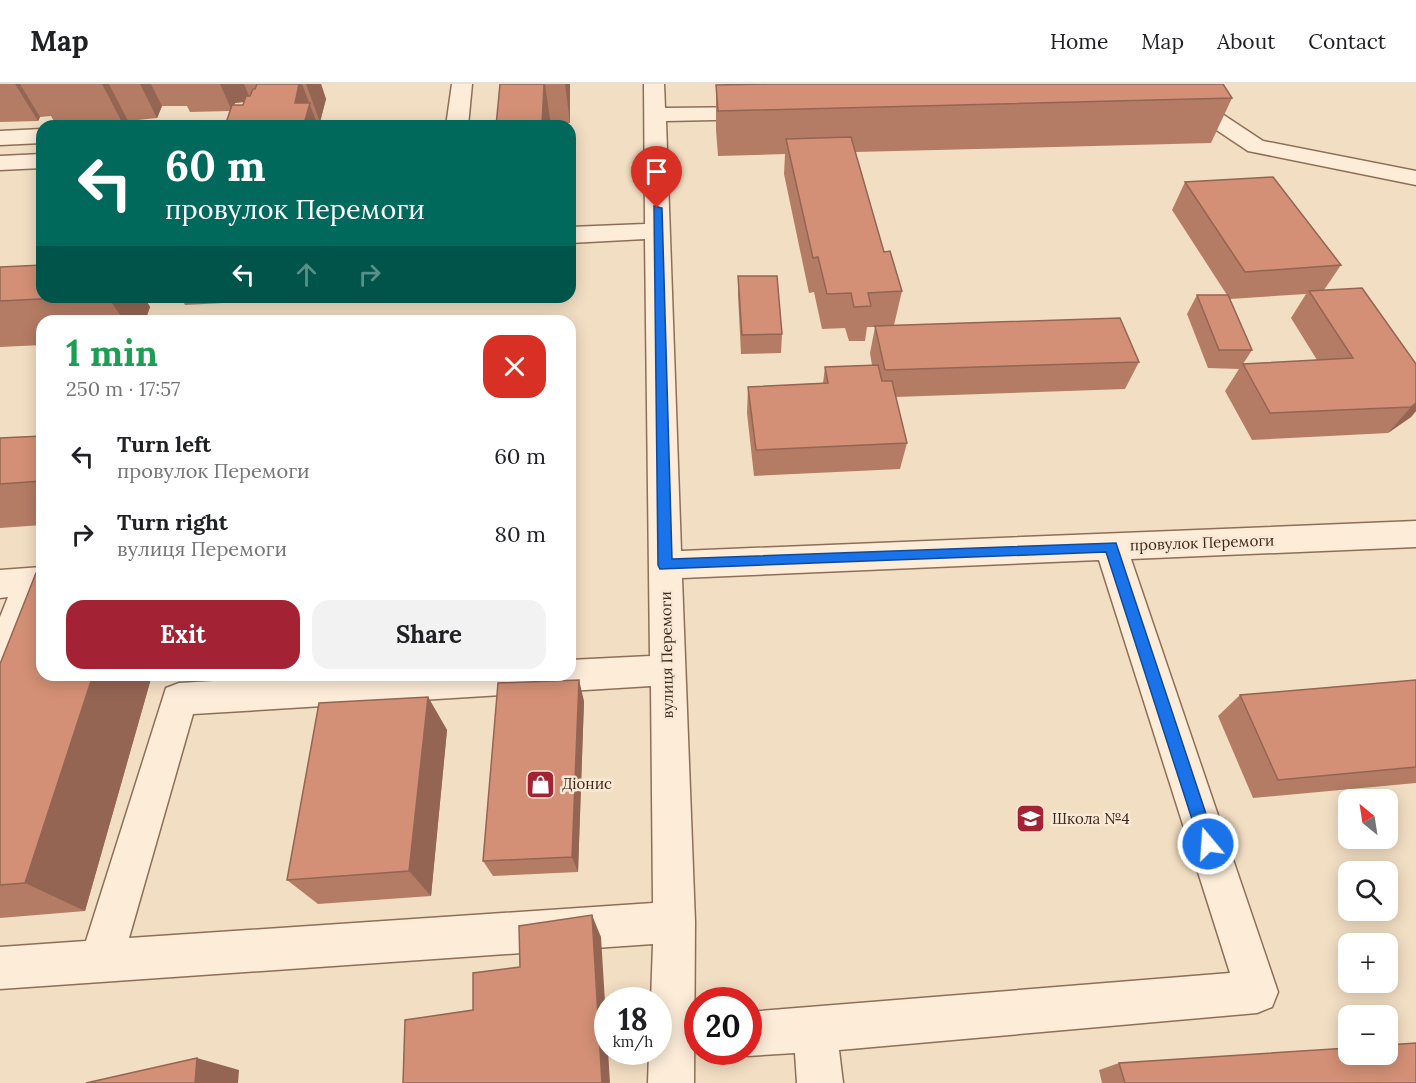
<!DOCTYPE html>
<meta charset="utf-8">
<style>
:root{--surface:#fff;--page:#f2f2f2;--text:#202124;--muted:#757577;--line:#e0e0e0;--accent:#a32234}
body{margin:0;font-family:Lora,serif;background:var(--page);color:var(--text);height:100vh;display:flex;flex-direction:column;font-size:22px;white-space:nowrap}
*{box-sizing:border-box;margin:0}
p{font-size:20px;color:var(--muted)}
.icon{flex:none;width:33px;height:33px;fill:none;stroke:currentColor;stroke-width:2;stroke-linecap:round;stroke-linejoin:round}
.map{position:relative;flex:1;overflow:hidden}
.drawer{position:absolute;left:36px;top:231px;width:540px;height:366px;display:flex;flex-direction:column;background:var(--surface);border-radius:18px;box-shadow:0 3px 15px #0003}
.drawer>*{flex:none}
.hud{position:absolute;left:36px;top:36px;width:540px;height:183px;border-radius:18px;box-shadow:0 3px 15px #0003;background:#00695c;color:#fff;overflow:hidden}
.needle{width:39px;rotate:330deg}
.controls{position:absolute;left:1338px;top:705px;display:grid;gap:12px}
.controls a{display:grid;place-items:center;width:60px;height:60px;border-radius:12px;background:var(--surface);box-shadow:0 3px 15px #0003;font-size:30px}
.speed{position:absolute;left:594px;top:903px;display:flex;gap:12px;font-size:30px;font-weight:700;text-align:center}
.speed>*{display:grid;place-content:center;width:78px;height:78px;border-radius:50%;background:var(--surface);box-shadow:0 3px 15px #0003;line-height:1}
.speed small{font-size:15px;font-weight:400}
.speed .limit{border:9px solid #d22;background:#fff;color:#111}
.pin{position:absolute;display:grid;place-items:center;width:51px;height:51px;color:#fff;margin:-62px -26px;border-radius:50% 50% 50% 0;rotate:-45deg;box-shadow:0 0 6px #0007}
.pin .icon{rotate:45deg}
.me{position:absolute;width:66px;margin:-33px;rotate:342deg;stroke-linejoin:round;filter:drop-shadow(0 0 4px #0008)}
.turn{display:flex;align-items:center;gap:21px;height:126px;padding:0 30px;font-size:27px}
.turn .icon{width:78px;height:78px;stroke-width:2.5}
.turn b{display:block;font-size:42px;line-height:51px}
.lanes{display:flex;align-items:center;height:57px;padding:0 30px;background:#0003;justify-content:center;gap:30px;direction:ltr}
.lanes .off{opacity:.35}
.round{display:grid;place-items:center;flex:none;width:63px;height:63px;border-radius:18px;background:var(--page)}
.head{display:flex;align-items:center;justify-content:space-between;height:102px;padding:0 30px}
h1{font-size:36px;font-weight:700;line-height:45px;color:#1e9e55}
.primary-button{display:flex;gap:12px;margin-top:auto;padding:12px 30px}
.primary-button a{flex:1;height:69px;border-radius:18px;background:var(--accent);color:#fff;font-size:24px;font-weight:700;line-height:69px;text-align:center}
.primary-button a+a{background:var(--page);color:var(--text)}
ul{padding:0;list-style:none}
li{display:flex;align-items:center;gap:18px;height:78px;padding:0 30px}
li div{flex:1}
li b{display:block;font-size:22px}
li em{font-style:normal}
header{display:flex;align-items:center;gap:36px;box-sizing:border-box;height:84px;padding:0 30px;background:var(--surface);border-bottom:2px solid var(--line)}
header strong{font-size:28px}
nav{display:flex;gap:33px;margin-inline-start:auto;font-size:21px}
.map>svg:first-child{display:block}
.lines{fill:none;stroke-linecap:round;stroke-linejoin:round}
.minor-casing{stroke:#8e6e58;stroke-width:3}
.minor{fill:#fcecd8;fill-rule:evenodd}
.wall{fill:#b57c65;fill-rule:evenodd}
.shaded-wall{fill:#946553}
.building{fill:#d39076;stroke:#946553;stroke-width:1.5}
.route{fill:#1a73e8;stroke:#114b97;stroke-width:1.5}
.labels{text-anchor:middle;stroke-width:5;stroke-linejoin:round;paint-order:stroke}
.street-label{font-size:15px;fill:#3d281d;stroke:#f9e9d4}
.poi-label{font-size:15px;fill:#3d281d;stroke:#f9e9d4;text-anchor:start}
</style>
<header>
<strong>Map</strong>
<nav><a>Home</a><a>Map</a><a>About</a><a>Contact</a></nav>
</header>
<div class="map">
<svg width="1416" height="999" viewBox="0 0 1416 999">
<rect width="100%" height="100%" fill="#f2dec3"/>
<g class="lines">
<defs>
<path id="minor" d="M452 0H472L468 42H446Z
M644 0H664L665 24 761 23 769 24 772 29 769 34 761 35 666 37 681 467 1416 437V463L1131 475 1278 908 1272 923 1257 929 839 966 843 999H797L795 969 748 972 737 968H748V928L1230 889 1099 476 682 494 695 838 694 999H648L649 968H658V916H651L653 860 0 905V863L86 857 166 604 179 599 315 591H570V576L650 572 645 155 570 159V143L645 140ZM651 602 653 819 129 854 193 630Z
M1182 17 1204 18 1263 57 1416 87V101L1248 67 1191 29 1174 28 1171 23 1174 18Z
M42 45V59L0 61V47Z
M42 70V84L0 86V72Z
M42 483V512L12 587 0 591V533L8 513 0 514V486Z"/>
</defs>
<use href="#minor" class="minor-casing"/>
<use href="#minor" class="minor"/>
</g>
<path class="wall" d="M0 0H321L326 15 320 38H317L318 42H225L230 27 190 28 187 22H162L157 34 128 37 126 42H80L78 39H55L51 32 40 33 38 37 0 38ZM244 18 243 21H234L235 19Z
M500 0H570V39L551 40Z
M725 0H1223L1232 14 1211 59 855 68 884 168 902 207 894 241 1139 278 1125 305 895 313 907 359 900 385 754 392 747 329 748 303 823 299 825 283 872 281 870 269 875 243H867L865 257H849L845 244 822 245 814 208 809 209 784 90 785 70 718 72 716 46V1H725Z
M1185 98 1341 181 1324 206 1416 280V327L1411 333 1388 349 1252 356 1225 307 1239 285 1208 284 1187 230 1197 211H1227L1172 126ZM1306 210 1291 234 1317 276 1243 280 1252 266 1230 215Z
M0 183 42 213H144L150 223 145 237H42V261L0 263Z
M738 192 782 250 781 269 741 270 738 211Z
M181 213H340L185 221Z
M42 352V441L0 444V354Z
M0 580 42 591H152L85 827 0 834Z
M1416 596V699L1253 714 1218 632 1240 611Z
M428 613 447 646 431 812 318 820 287 796Z
M584 617 578 788 493 792 483 777Z
M1119 979 1416 999H1102L1099 986Z"/>
<path class="shaded-wall" d="M15 0H20L40 33 38 37Z
M102 0H109L128 37 126 42H124Z
M140 0H151L162 22 157 34Z
M220 0H244L251 17 235 19 232 27Z
M299 0H302L318 42H305L295 19Z
M306 0H321L326 15 320 38Z
M544 0H545L551 42H542Z
M565 0H570V39Z
M108 213H144L150 223 145 237H124Z
M1416 319V327L1411 333 1388 349 1411 323Z
M93 591H152L85 827 25 799Z
M579 596 584 617 578 788 572 773Z
M428 613 447 646 431 812 409 787Z
M592 831 601 853 610 999H602Z
M197 974 239 986 238 999H195Z"/>
<path class="building" d="M257 0H299L295 19H310L304 40H291V42H225L232 21H243L246 12H250L253 5H255Z
M500 0H544L542 42H496Z
M770 0H1223L1232 14 718 27 716 1Z
M851 53 884 168 890 167 902 207 868 209 871 222 854 223 851 209 827 210 818 173 813 174 786 55Z
M1273 93 1341 181 1245 188 1185 98Z
M42 181V213H79L0 217V183Z
M738 192H777L782 250 742 251Z
M1362 204 1416 280V319L1411 323 1270 329 1243 280 1353 274 1309 207Z
M1197 211H1228L1252 266H1219Z
M415 232 414 237H343V236Z
M1120 234 1139 278 885 286 875 242Z
M878 281 882 297H892L907 359 756 366 748 303 828 299 825 283Z
M42 352V397L0 400V354Z
M36 489H42V591H93L25 799 0 801V580Z
M579 596 572 773 483 777 498 599Z
M1416 596V683L1278 696 1240 611Z
M428 613 409 787 287 796 319 619Z
M592 831 602 999H403L405 936 473 926V889L520 883 519 842Z
M1416 959V999H1125L1119 979 1348 964V970H1388V961Z
M197 974 195 999H86Z"/>
<path class="route" d="M654 122 662 124 672 475 1116 459 1216 760 1214 766 1208 768 1203 766 1200 760 1106 468 660 485 658 481Z"/>
<defs>
<symbol id="shop-square" viewBox="-11 -11 22 22"><rect x="-9" y="-9" width="18" height="18" rx="4" fill="#a32234" stroke="#f9e9d4"/><path d="M-5-2.5h2.3a2.7 3.5 0 0 1 5.4 0H5L5.5 6h-11ZM-1.5-2.5h3a1.5 2.3 0 0 0-3 0Z" fill="#fff"/></symbol>
<symbol id="school-square" viewBox="-11 -11 22 22"><rect x="-9" y="-9" width="18" height="18" rx="4" fill="#a32234" stroke="#f9e9d4"/><path d="M0-5L7-2L0 1L-7-2ZM-4 1L0 2.5L4 1V4Q0 6-4 4Z" fill="#fff"/></symbol>
</defs>
<g fill-rule="evenodd">
<use href="#shop-square" x="524" y="684" width="33" height="33"/>
<use href="#school-square" x="1014" y="718" width="33" height="33"/>
</g>
<g class="labels">
<g class="street-label">
<text transform="translate(1202 459) rotate(-2)" y="5">провулок Перемоги</text>
<text transform="translate(667 571) rotate(-91)" y="5">вулиця Перемоги</text>
</g>
<g class="poi-label">
<text x="562" y="705">Діонис</text>
<text x="1052" y="740">Школа №4</text>
</g>
</g>
</svg>
<div class="controls">
<a><svg class="needle" viewBox="-14 -14 28 28"><path d="M0-13l5 13h-10z" fill="#e53935"/><path d="M0 13l5-13h-10z" fill="#757577"/></svg></a>
<a><svg class="icon" aria-label="search" viewBox="0 0 24 24"><circle cx="10" cy="10" r="6"/><path d="M15 15l6 6"/></svg></a>
<a>+</a>
<a>−</a>
</div>
<div class="speed"><div>18<small>km/h</small></div><div class="limit">20</div></div>
<div class="pin" style="left:657px;top:124px;background:#d93025"><svg class="icon" aria-label="arrive" viewBox="0 0 24 24"><path d="M6 21V4h12l-3 4 3 4H6"/></svg></div>
<svg class="me" style="left:1208px;top:760px" viewBox="-20 -20 40 40"><circle r="17" fill="#1a73e8" stroke="#fff" stroke-width="3"/><path d="M0-11L8 9 0 5-8 9z" fill="#fff"/></svg>
<div class="hud">
<div class="turn"><svg class="icon" aria-label="left" viewBox="0 0 24 24"><path d="M17 20v-9H6M10 6l-5 5 5 5"/></svg><div><b>60 m</b>провулок Перемоги</div></div>
<div class="lanes"><svg class="icon" aria-label="left" viewBox="0 0 24 24"><path d="M17 20v-9H6M10 6l-5 5 5 5"/></svg><svg class="icon off" aria-label="ahead" viewBox="0 0 24 24"><path d="M12 20V5M6 11l6-6 6 6"/></svg><svg class="icon off" aria-label="right" viewBox="0 0 24 24"><path d="M7 20v-9h11M14 6l5 5-5 5"/></svg></div>
</div>
<section class="drawer">
<div class="head"><div><h1>1 min</h1><p>250 m · 17:57</p></div><a class="round" style="background:#d93025;color:#fff"><svg class="icon" aria-label="close" viewBox="0 0 24 24"><path d="M6 6l12 12M18 6L6 18"/></svg></a></div>
<ul>
<li><svg class="icon" aria-label="left" viewBox="0 0 24 24"><path d="M17 20v-9H6M10 6l-5 5 5 5"/></svg><div><b>Turn left</b><p>провулок Перемоги</p></div><em>60 m</em></li>
<li><svg class="icon" aria-label="right" viewBox="0 0 24 24"><path d="M7 20v-9h11M14 6l5 5-5 5"/></svg><div><b>Turn right</b><p>вулиця Перемоги</p></div><em>80 m</em></li>
</ul>
<div class="primary-button"><a>Exit</a><a>Share</a></div>
</section>
</div>
